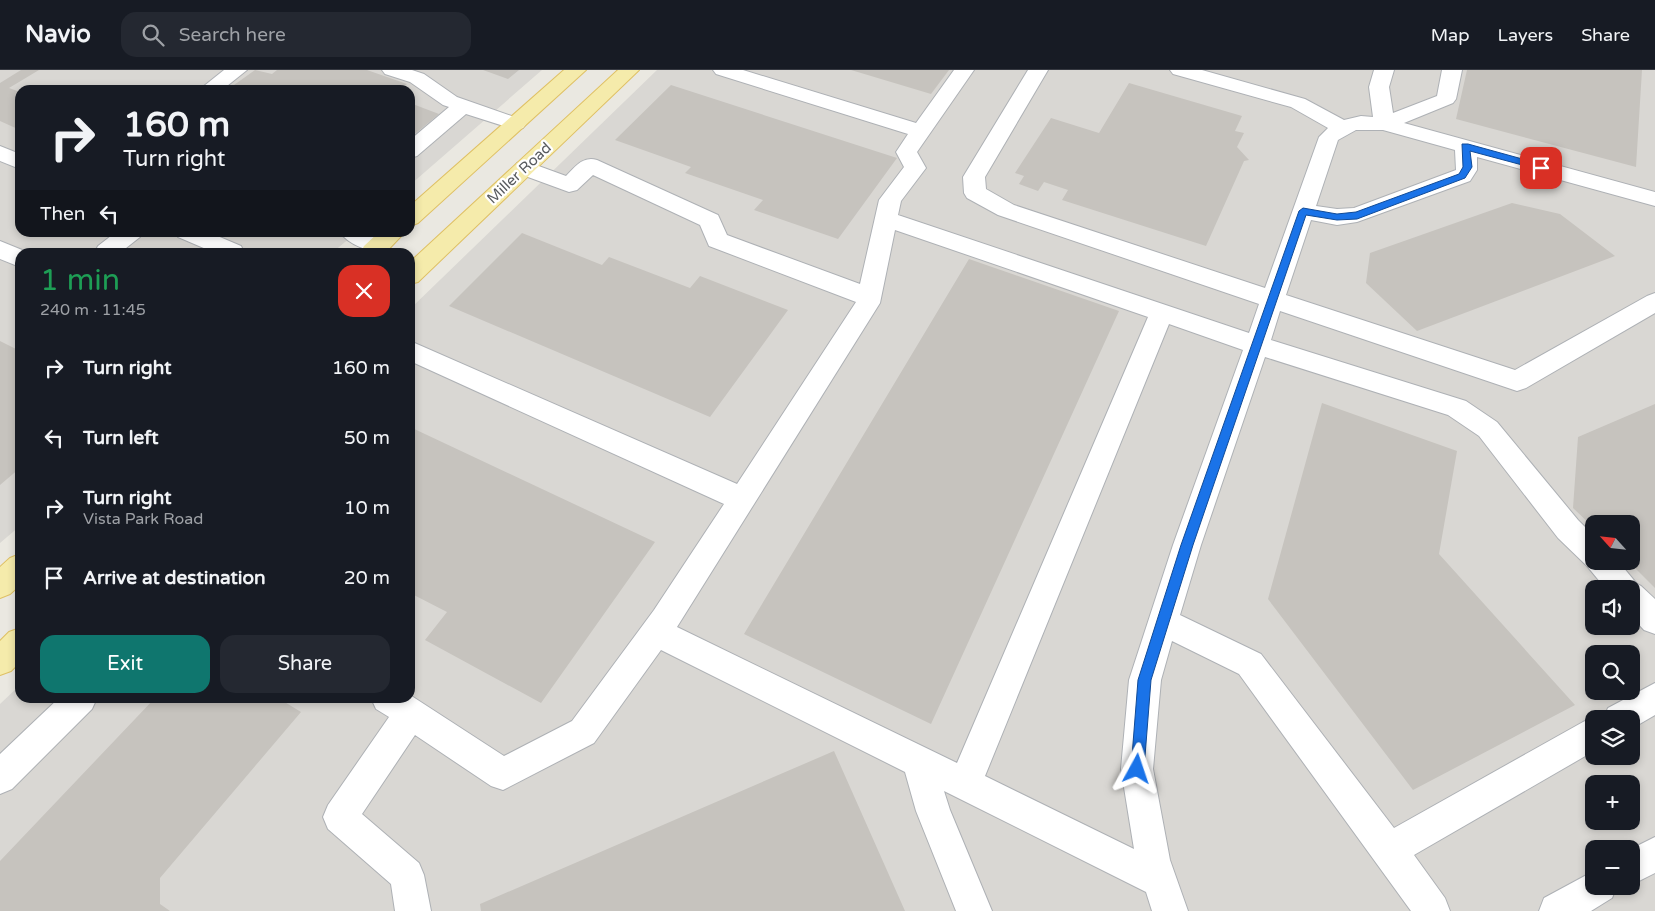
<!DOCTYPE html>
<meta charset="utf-8">
<style>
:root{--surface:#171b24;--page:#242831;--text:#f1f3f6;--muted:#9ea1a6;--line:#363941;--accent:#0f766e}
body{margin:0;font-family:"Varela Round",sans-serif;background:var(--page);color:var(--text);height:100vh;display:flex;flex-direction:column;font-size:19px;white-space:nowrap}
*{box-sizing:border-box;margin:0}
p{font-size:16px;color:var(--muted)}
.icon{flex:none;width:28px;height:28px;fill:none;stroke:currentColor;stroke-width:2;stroke-linecap:round;stroke-linejoin:round}
.map{position:relative;flex:1;overflow:hidden}
.panel{position:absolute;left:15px;top:178px;width:400px;height:455px;display:flex;flex-direction:column;background:var(--surface);border-radius:15px;box-shadow:0 2px 8px #0003}
.panel>*{flex:none}
.guide{position:absolute;left:15px;top:15px;width:400px;height:152px;border-radius:15px;box-shadow:0 2px 8px #0003;background:#171b24;color:var(--text);overflow:hidden}
.needle{width:32px;rotate:297deg}
.fabs{position:absolute;left:1585px;top:445px;display:grid;gap:10px}
.fabs a{display:grid;place-items:center;width:55px;height:55px;border-radius:10px;background:var(--surface);box-shadow:0 2px 8px #0003;font-size:25px}
.pin{position:absolute;display:grid;place-items:center;width:42px;height:42px;color:#fff;margin:-21px;border-radius:10px;box-shadow:0 2px 8px #0006}
.me{position:absolute;width:55px;margin:-28px;rotate:5deg;stroke-linejoin:round;filter:drop-shadow(0 0 4px #0008)}
.turn{display:flex;align-items:center;gap:18px;height:105px;padding:0 25px;font-size:22px}
.turn .icon{width:65px;height:65px;stroke-width:2.5}
.turn b{display:block;font-size:35px;line-height:42px}
.then{display:flex;align-items:center;height:48px;padding:0 25px;background:#0003;gap:10px;font-size:19px}
.round{display:grid;place-items:center;flex:none;width:52px;height:52px;border-radius:15px;background:var(--page)}
.head{display:flex;align-items:center;justify-content:space-between;height:85px;padding:0 25px}
h1{font-size:30px;font-weight:600;line-height:38px;color:#1e9e55}
.action{display:flex;gap:10px;margin-top:auto;padding:10px 25px}
.action a{flex:1;height:58px;border-radius:15px;background:var(--accent);color:#fff;font-size:20px;font-weight:600;line-height:58px;text-align:center}
.action a+a{background:var(--page);color:var(--text)}
ul{padding:0;list-style:none}
li{display:flex;align-items:center;gap:15px;height:70px;padding:0 25px}
li div{flex:1}
li b{display:block;font-size:19px}
li em{font-style:normal}
header{display:flex;align-items:center;gap:30px;box-sizing:border-box;height:70px;padding:0 25px;background:var(--surface);border-bottom:1px solid var(--line)}
header strong{font-size:24px}
nav{display:flex;gap:28px;margin-inline-start:auto;font-size:18px}
.search{width:350px;height:45px;background:var(--page);display:flex;align-items:center;gap:12px;box-sizing:border-box;padding:0 18px;border-radius:15px;color:var(--muted);font-size:19px}
.map>svg:first-child{display:block}
.industrial{fill:#d9d7d3;fill-rule:evenodd}
.building{fill:#c6c3be}
.lines{fill:none;stroke-linecap:round;stroke-linejoin:round}
.minor-casing{stroke:#aeb1b5;stroke-width:2}
.major-casing{stroke:#dfc064;stroke-width:2}
.minor{fill:#fff;fill-rule:evenodd}
.major{fill:#f5ebab;fill-rule:evenodd}
.route{fill:#1a73e8;stroke:#114b97}
.labels{text-anchor:middle;stroke-width:4.5;stroke-linejoin:round;paint-order:stroke}
.far-street-label{font-size:15px;fill:#595c60;stroke:#fff}
</style>
<header>
<strong>Navio</strong>
<div class="search"><svg class="icon" aria-label="search" viewBox="0 0 24 24"><circle cx="10" cy="10" r="6"/><path d="M15 15l6 6"/></svg>Search here</div>
<nav><a>Map</a><a>Layers</a><a>Share</a></nav>
</header>
<div class="map">
<svg width="1655" height="841" viewBox="0 0 1655 841">
<rect width="100%" height="100%" fill="#eae8e1"/>
<path class="industrial" d="M0 0H542L410 115V20H20V162L356 163 333 182H20V456L0 473Z
M657 0H1655V841H0V634L20 615V628H410V239ZM1594 454H1631V491H1594ZM1594 519H1631V556H1594ZM1594 584H1631V621H1594ZM1594 649H1631V686H1594ZM1594 714H1631V751H1594ZM1594 779H1631V816H1594Z"/>
<path class="building" d="M21 0H39L9 18 20 22V60L0 51V13Z
M255 0 272 4 277 0H367L407 14 400 20H227Z
M483 0H519L508 9Z
M851 0H949L931 24Z
M1467 0H1642L1636 97 1456 49Z
M1129 13 1242 46 1235 61 1244 63 1237 77 1249 90 1244 91 1206 176 1062 130 1068 120 1044 112 1038 121 1019 114 1024 106 1015 103 1051 48 1099 63Z
M671 15 897 88 838 169 754 140 763 130 685 103 691 97 615 70Z
M410 33 439 44 410 68Z
M1512 133 1560 144 1615 186 1417 261 1366 213 1370 183Z
M522 163 602 195 609 187 690 218 700 206 788 240 710 347 449 236Z
M969 189 1119 241 931 654 744 564Z
M0 271 20 281V398L0 415Z
M1322 333 1457 381 1439 484 1575 635 1413 720 1268 529Z
M1655 334V518L1628 491H1631V454H1594V458L1573 438 1578 367Z
M410 357 655 472 541 633 425 570 447 542 410 523Z
M155 628H278L301 642 160 808V834L170 841H0V791Z
M834 681 905 841H481L480 834Z"/>
<g class="lines">
<defs>
<path id="minor" d="M224 0H247L222 20H199Z
M382 0H412L424 4 457 27 523 50 526 54 523 58 516 60 466 44 417 86 410 88V70L449 37 443 35 410 12 385 4Z
M713 0H743L916 53 954 0H974L917 82 926 98 901 131 898 145 1249 263 1259 234 998 145 967 128 964 123 963 107 1028 0H1048L985 107 986 119 1014 135 1265 218 1319 67 1328 58 1291 37 1173 4 1170 0H1202L1305 29 1344 50 1361 46 1373 47 1369 17 1374 0H1394L1389 17 1393 43 1437 26 1442 0H1462L1456 29 1453 33 1404 53 1655 122V136L1477 87V100L1470 111 1357 152 1337 155 1311 150 1286 225 1515 300 1647 226 1655 223V243L1526 318 1517 321 1280 241 1271 270 1466 331 1497 352 1578 450 1594 466V491H1618L1637 514 1641 516 1655 529V564L1644 560 1631 546V519H1606L1587 496 1558 468 1479 366 1448 345 1265 287 1201 475 1180 545 1261 584 1394 758 1583 652 1594 647 1598 649H1594V681L1414 785 1445 828 1450 841H1411L1239 604 1172 571 1161 610 1153 699 1170 790 1188 841H1152L1146 822 944 721 950 740 992 841H956L916 741 905 702 661 580 594 673 503 720 491 716 415 665 362 744 419 793 424 805 431 841H395L391 814 328 759 323 747 328 735 389 647 376 639 371 628H410V625L504 686 572 651 654 540 724 434 410 291V271L737 414 856 232 709 176 700 155 593 105 577 120 569 122 517 103 514 98 517 93 525 91 566 106C576 96 583 86 597 90L718 145 727 165 860 214 879 130 904 97 896 82 908 64 716 4ZM1356 60H1383L1455 80 1456 100 1354 138 1337 139 1316 136 1338 70ZM895 160 1148 247 957 693 677 557 880 233ZM1169 254 1243 280 1173 475 1129 610 1121 699 1134 779 985 706Z
M0 76 20 84V99L0 91Z
M116 162H143L140 167 121 182H95L98 176Z
M175 162H208L241 176 244 182H213L178 167Z
M340 162C357 162 380 159 390 176L387 182C374 185 347 174 340 162Z
M0 171 27 182H20V197L0 189Z
M1655 613V645L1631 659V649H1603L1608 638Z
M59 628H97L92 639 12 719 0 724V684Z
M1655 767V803L1631 815V779Z
M1594 801V816H1617L1612 828 1591 841H1539L1544 828Z"/>
<path id="major" d="M564 0H586L418 153 410 156V136Z
M618 0H639L418 212 410 214V192Z
M379 162H405L386 182H361L364 176Z
M20 484V515L10 524 0 528V497L10 488Z
M20 558V592L11 601 0 605V571L9 562Z"/>
</defs>
<use href="#minor" class="minor-casing"/>
<use href="#major" class="major-casing"/>
<use href="#minor" class="minor"/>
<use href="#major" class="major"/>
</g>
<path class="route" d="M1462 74H1468L1544 95 1545 98 1541 100 1470 81 1472 97 1465 108 1357 149 1337 150 1306 145 1193 475 1151 610 1144 699 1142 704 1137 706 1133 704 1131 699 1138 610 1181 475 1299 141 1303 138 1337 144 1356 142 1459 104 1463 97Z"/>
<g class="labels">
<g class="far-street-label">
<text transform="translate(519 103) rotate(-43)" y="5">Miller Road</text>
</g>
</g>
</svg>
<div class="fabs">
<a><svg class="needle" viewBox="-14 -14 28 28"><path d="M0-13l5 13h-10z" fill="#e53935"/><path d="M0 13l5-13h-10z" fill="#9ea1a6"/></svg></a>
<a><svg class="icon" aria-label="sound" viewBox="0 0 24 24"><path d="M4 9h4l5-4v14l-5-4H4zM17 9q2 3 0 6"/></svg></a>
<a><svg class="icon" aria-label="search" viewBox="0 0 24 24"><circle cx="10" cy="10" r="6"/><path d="M15 15l6 6"/></svg></a>
<a><svg class="icon" aria-label="layers" viewBox="0 0 24 24"><path d="M12 4l9 5-9 5-9-5zM3 14l9 5 9-5"/></svg></a>
<a>+</a>
<a>−</a>
</div>
<div class="pin" style="left:1541px;top:98px;background:#d93025"><svg class="icon" aria-label="arrive" viewBox="0 0 24 24"><path d="M6 21V4h12l-3 4 3 4H6"/></svg></div>
<svg class="me" style="left:1137px;top:699px" viewBox="-20 -20 40 40"><path d="M0-17L14 15 0 8-14 15z" fill="#1a73e8" stroke="#fff" stroke-width="4"/></svg>
<div class="guide">
<div class="turn"><svg class="icon" aria-label="right" viewBox="0 0 24 24"><path d="M7 20v-9h11M14 6l5 5-5 5"/></svg><div><b>160 m</b>Turn right</div></div>
<div class="then">Then<svg class="icon" aria-label="left" viewBox="0 0 24 24"><path d="M17 20v-9H6M10 6l-5 5 5 5"/></svg></div>
</div>
<section class="panel">
<div class="head"><div><h1>1 min</h1><p>240 m · 11:45</p></div><a class="round" style="background:#d93025;color:#fff"><svg class="icon" aria-label="close" viewBox="0 0 24 24"><path d="M6 6l12 12M18 6L6 18"/></svg></a></div>
<ul>
<li><svg class="icon" aria-label="right" viewBox="0 0 24 24"><path d="M7 20v-9h11M14 6l5 5-5 5"/></svg><div><b>Turn right</b></div><em>160 m</em></li>
<li><svg class="icon" aria-label="left" viewBox="0 0 24 24"><path d="M17 20v-9H6M10 6l-5 5 5 5"/></svg><div><b>Turn left</b></div><em>50 m</em></li>
<li><svg class="icon" aria-label="right" viewBox="0 0 24 24"><path d="M7 20v-9h11M14 6l5 5-5 5"/></svg><div><b>Turn right</b><p>Vista Park Road</p></div><em>10 m</em></li>
<li><svg class="icon" aria-label="arrive" viewBox="0 0 24 24"><path d="M6 21V4h12l-3 4 3 4H6"/></svg><div><b>Arrive at destination</b></div><em>20 m</em></li>
</ul>
<div class="action"><a>Exit</a><a>Share</a></div>
</section>
</div>
